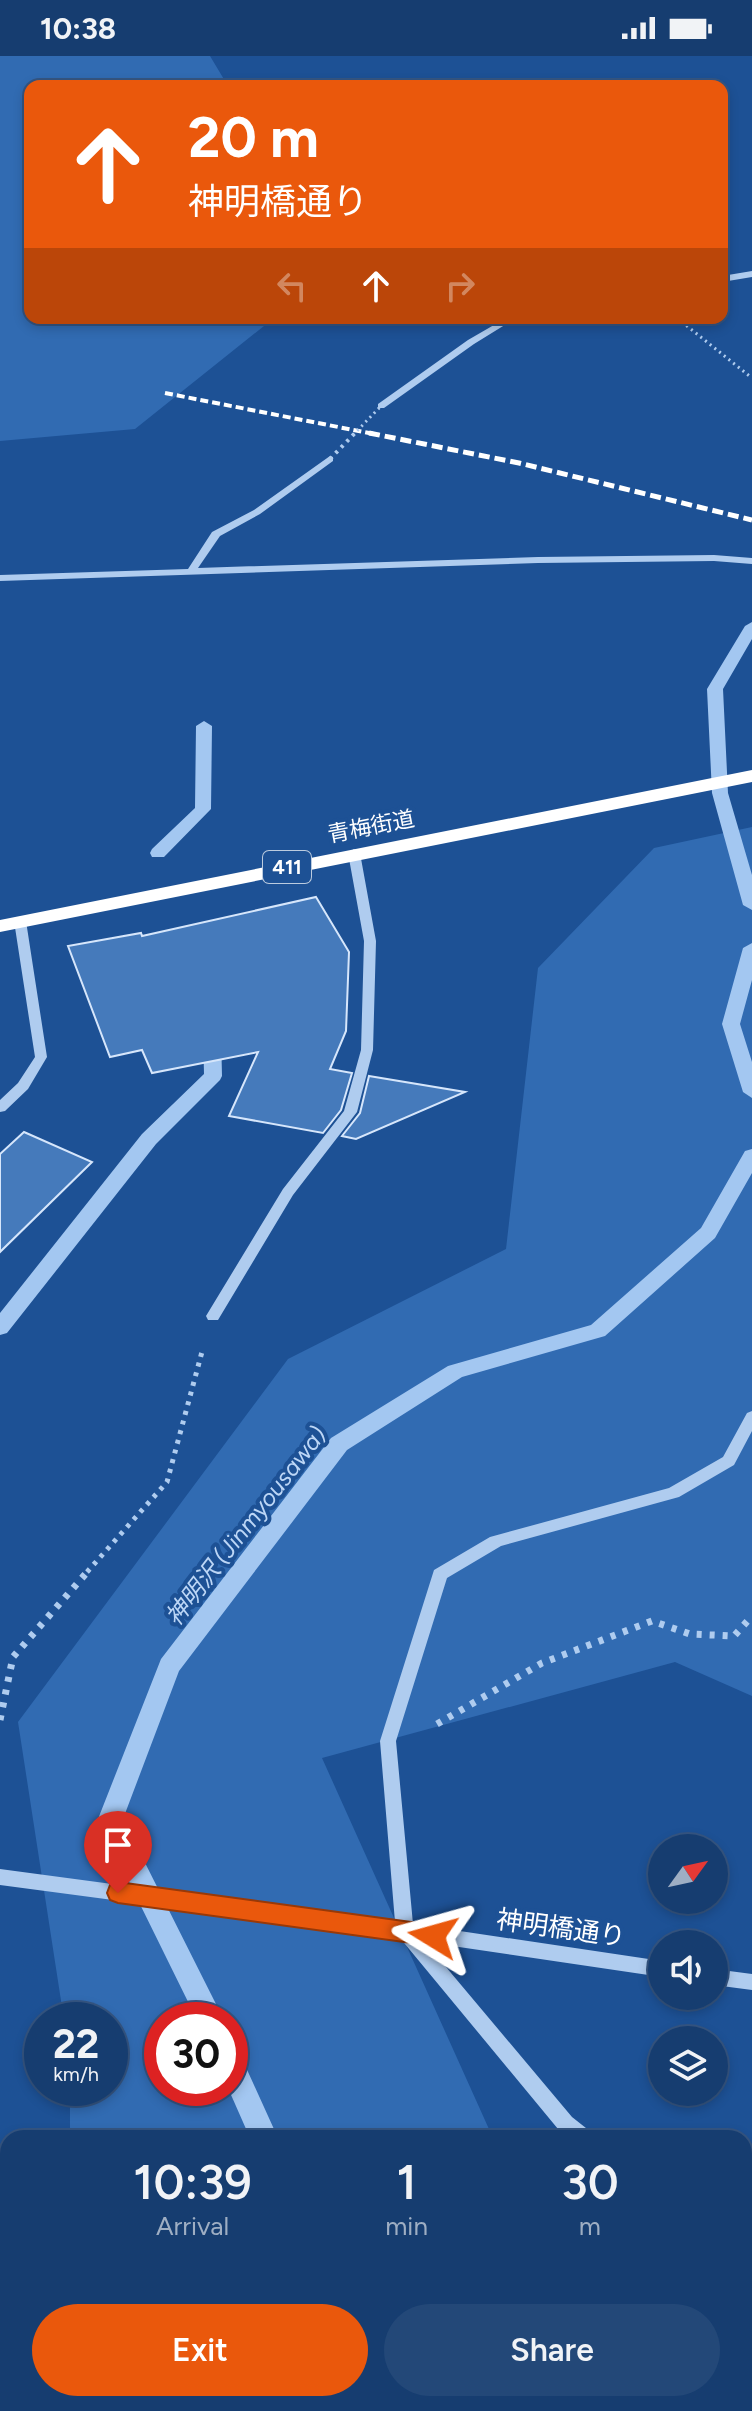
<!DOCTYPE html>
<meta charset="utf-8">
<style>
:root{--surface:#163d70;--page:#234878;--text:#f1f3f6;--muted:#9eaec3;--line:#355683;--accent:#ea580c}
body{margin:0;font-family:Figtree,"Noto Sans JP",sans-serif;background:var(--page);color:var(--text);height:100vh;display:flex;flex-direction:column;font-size:30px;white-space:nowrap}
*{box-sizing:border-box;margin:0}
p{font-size:26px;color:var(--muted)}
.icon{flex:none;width:44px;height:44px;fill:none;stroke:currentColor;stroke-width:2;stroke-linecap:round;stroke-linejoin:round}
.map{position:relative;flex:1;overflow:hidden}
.sheet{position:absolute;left:0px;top:2074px;width:752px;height:282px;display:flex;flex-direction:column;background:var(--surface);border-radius:24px 24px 0 0;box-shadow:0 4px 12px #0003,0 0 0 2px var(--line)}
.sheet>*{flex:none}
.guide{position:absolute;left:24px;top:24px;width:704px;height:244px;border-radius:16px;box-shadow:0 4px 12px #0003,0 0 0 2px var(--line);background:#ea580c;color:#fff;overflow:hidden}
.needle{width:52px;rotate:57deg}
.fabs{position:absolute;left:648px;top:1778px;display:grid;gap:16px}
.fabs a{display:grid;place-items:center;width:80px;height:80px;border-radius:50%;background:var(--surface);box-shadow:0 4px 12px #0003,0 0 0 2px var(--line);font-size:40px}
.speed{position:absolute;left:24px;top:1946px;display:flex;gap:16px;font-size:40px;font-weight:700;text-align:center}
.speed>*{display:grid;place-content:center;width:104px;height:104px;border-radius:50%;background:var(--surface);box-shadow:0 4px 12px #0003,0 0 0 2px var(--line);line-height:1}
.speed small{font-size:20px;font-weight:400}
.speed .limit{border:12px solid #d22;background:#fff;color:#111}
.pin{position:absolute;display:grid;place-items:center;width:68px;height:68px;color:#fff;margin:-82px -34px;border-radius:50% 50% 50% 0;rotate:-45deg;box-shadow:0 0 8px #0007}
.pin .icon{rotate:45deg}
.me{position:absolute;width:88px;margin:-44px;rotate:278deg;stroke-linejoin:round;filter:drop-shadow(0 0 6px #0008)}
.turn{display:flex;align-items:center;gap:28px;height:168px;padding:0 32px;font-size:36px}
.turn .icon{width:104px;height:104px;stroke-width:2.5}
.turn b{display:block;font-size:56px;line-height:68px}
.lanes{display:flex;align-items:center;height:76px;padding:0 32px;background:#0003;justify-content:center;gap:40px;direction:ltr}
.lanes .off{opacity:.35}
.eta{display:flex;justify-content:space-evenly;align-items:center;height:136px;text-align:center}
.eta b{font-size:48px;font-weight:600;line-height:56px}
.action{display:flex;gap:16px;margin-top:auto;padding:16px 32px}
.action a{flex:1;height:92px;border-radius:48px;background:var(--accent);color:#fff;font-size:32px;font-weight:600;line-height:92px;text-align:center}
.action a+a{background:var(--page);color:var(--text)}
.status{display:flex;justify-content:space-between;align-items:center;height:56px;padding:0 40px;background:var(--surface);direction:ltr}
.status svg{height:22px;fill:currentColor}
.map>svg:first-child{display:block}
.green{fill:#316bb2;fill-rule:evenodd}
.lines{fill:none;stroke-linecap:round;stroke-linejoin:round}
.stream{fill:#a3c7f1;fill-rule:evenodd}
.building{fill:#457abb;stroke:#d6e6fb;stroke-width:2}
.path-far2{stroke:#afccef;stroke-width:3;stroke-dasharray:2 4;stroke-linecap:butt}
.path-far1{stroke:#afccef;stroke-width:5;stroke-dasharray:4 6;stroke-linecap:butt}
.path{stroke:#afccef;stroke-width:7;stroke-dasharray:5 8;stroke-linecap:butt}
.minor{fill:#afccef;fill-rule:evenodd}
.highway{fill:#fff;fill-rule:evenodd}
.rail-far1{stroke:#fff;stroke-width:4;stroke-dasharray:8 4;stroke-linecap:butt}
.rail{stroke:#fff;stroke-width:5;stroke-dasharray:11 5;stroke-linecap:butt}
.path-bridge-far1{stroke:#afccef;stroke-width:3;stroke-dasharray:2 4;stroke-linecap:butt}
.path-bridge{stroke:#afccef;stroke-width:4;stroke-dasharray:3 5;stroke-linecap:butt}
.route{fill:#ea580c;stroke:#983908;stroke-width:2}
.labels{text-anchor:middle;stroke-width:8;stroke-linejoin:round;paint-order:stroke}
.shield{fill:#1d5195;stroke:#bbcbdf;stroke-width:2}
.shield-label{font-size:20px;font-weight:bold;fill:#fff}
.street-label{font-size:22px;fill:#fff;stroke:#1d5195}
.water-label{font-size:24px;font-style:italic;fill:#bcd6f6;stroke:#1d5195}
.near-street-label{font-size:26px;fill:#fff;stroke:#1d5195}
</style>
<div class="status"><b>10:38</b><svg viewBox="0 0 49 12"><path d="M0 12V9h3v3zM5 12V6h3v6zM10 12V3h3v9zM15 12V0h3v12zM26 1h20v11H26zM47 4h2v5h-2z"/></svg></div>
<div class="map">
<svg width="752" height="2355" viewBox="0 0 752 2355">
<rect width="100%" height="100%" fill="#1d5195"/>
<path class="green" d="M0 0H210L228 30H30V262H274L135 373 0 385Z
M752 771V1640L675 1606 322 1702 493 2082H70V2032H110V1964H64L18 1666 288 1303 506 1193 538 912 654 792ZM162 1964H230V2032H162Z
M744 2331 752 2337V2355H68V2348H744Z"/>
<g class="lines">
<path class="stream" d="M752 566V583L723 633 728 737 752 819V854L743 849 712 737 707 633 745 570Z
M204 665 212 670 211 753 164 801H152L150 797 152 793 195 752 196 670Z
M752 887V924L740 968 752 1006V1042L743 1036 722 968 743 892Z
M212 972 221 978 222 1020 220 1024 156 1088 7 1277 0 1279V1257L142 1078 204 1018 203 978Z
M752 1093V1117L715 1182 605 1280 462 1321 347 1394 179 1615 123 1763 224 1964H197L98 1763 161 1603 331 1382 448 1310 591 1269 701 1172 745 1095Z
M230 1992 239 1996 278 2082H250L228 2032Z
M385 2348H416L419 2355H388Z"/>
</g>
<path class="building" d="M316 841 349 896 346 975 330 1013 352 1017 341 1054 323 1077 229 1060 258 996 152 1017 142 994 110 1001 68 890 141 877 142 880Z
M369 1020 465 1036 356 1083 342 1080 360 1057Z
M24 1076 92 1106 0 1196V1098Z"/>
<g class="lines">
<path class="path-far2" d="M677 262 752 322"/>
<path class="path-far1" d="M87 1516 167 1426 203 1292"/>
<path class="path" d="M0 1664 13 1601 89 1514
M437 1668 542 1607 652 1565 690 1578 734 1580 752 1560"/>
<path class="minor" d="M752 215V221L722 226V220Z
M506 262H516L474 288 384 352H378V348L468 284Z
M330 400 333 401V405L260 458 220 480 198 512 538 501 714 499 752 502V508L714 505 538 507 0 525V519L188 513 212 476 254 454Z
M354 793 360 797 376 885 373 994 357 1056 293 1139 218 1264H208L206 1260 283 1133 344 1055 361 994 364 885 348 797Z
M20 861 26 865 47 1001 28 1033 5 1055 0 1056V1044L18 1027 35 1001 14 865Z
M752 1355V1375L734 1409 679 1441 501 1490 447 1522 396 1685 413 1868 662 1905V1921L425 1886 572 2061 591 2076 594 2082H569L558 2073 400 1882 0 1829V1813L395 1866 380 1685 434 1514 490 1481 669 1432 723 1401 747 1357Z
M714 1913 752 1918V1934L714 1929Z
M744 2199 752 2203V2225L744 2221Z"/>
<path class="highway" d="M752 714V726L0 876V864Z"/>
<path class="rail-far1" d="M165 337 379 379"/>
<path class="rail" d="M369 377 519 407 752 464"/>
<path class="path-bridge-far1" d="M353 379 381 350"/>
<path class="path-bridge" d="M330 403 355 377"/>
</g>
<path class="route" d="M118 1826 433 1869 442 1872 445 1880 442 1887 433 1890 118 1847 110 1844 107 1837 110 1829Z"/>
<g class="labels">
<rect class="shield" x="263" y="795" width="48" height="32" rx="6"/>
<g class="shield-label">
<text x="287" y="818">411</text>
</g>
<g class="street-label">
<text transform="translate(371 770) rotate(-11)" y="8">青梅街道</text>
</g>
<g class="water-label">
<text transform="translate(246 1470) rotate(-52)" y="8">神明沢 (Jinmyousawa)</text>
</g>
<g class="near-street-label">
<text transform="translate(561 1872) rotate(8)" y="9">神明橋通り</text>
</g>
</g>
</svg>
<div class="fabs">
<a><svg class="needle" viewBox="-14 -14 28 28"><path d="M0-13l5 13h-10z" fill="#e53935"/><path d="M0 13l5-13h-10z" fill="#9eaec3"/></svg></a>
<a><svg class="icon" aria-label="sound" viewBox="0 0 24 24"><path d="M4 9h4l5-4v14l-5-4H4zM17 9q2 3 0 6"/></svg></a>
<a><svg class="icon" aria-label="layers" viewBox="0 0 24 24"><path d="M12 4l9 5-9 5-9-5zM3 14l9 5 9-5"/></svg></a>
</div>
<div class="speed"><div>22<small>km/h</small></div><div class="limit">30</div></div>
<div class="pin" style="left:118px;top:1837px;background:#d93025"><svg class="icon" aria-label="arrive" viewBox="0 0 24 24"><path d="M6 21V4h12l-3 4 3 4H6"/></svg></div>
<svg class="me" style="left:433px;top:1880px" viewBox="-20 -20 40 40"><path d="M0-17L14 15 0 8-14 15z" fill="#ea580c" stroke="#fff" stroke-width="4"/></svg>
<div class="guide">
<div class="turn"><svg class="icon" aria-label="ahead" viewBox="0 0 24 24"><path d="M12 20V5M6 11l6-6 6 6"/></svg><div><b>20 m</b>神明橋通り</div></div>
<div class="lanes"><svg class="icon off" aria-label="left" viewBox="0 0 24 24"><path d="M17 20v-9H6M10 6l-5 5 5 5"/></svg><svg class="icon" aria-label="ahead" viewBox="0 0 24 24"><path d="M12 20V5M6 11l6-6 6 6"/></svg><svg class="icon off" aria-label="right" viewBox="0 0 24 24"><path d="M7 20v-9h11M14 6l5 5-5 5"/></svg></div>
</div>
<section class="sheet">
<div class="eta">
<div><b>10:39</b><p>Arrival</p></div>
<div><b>1</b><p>min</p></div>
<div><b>30</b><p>m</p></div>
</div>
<div class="action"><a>Exit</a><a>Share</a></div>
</section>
</div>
